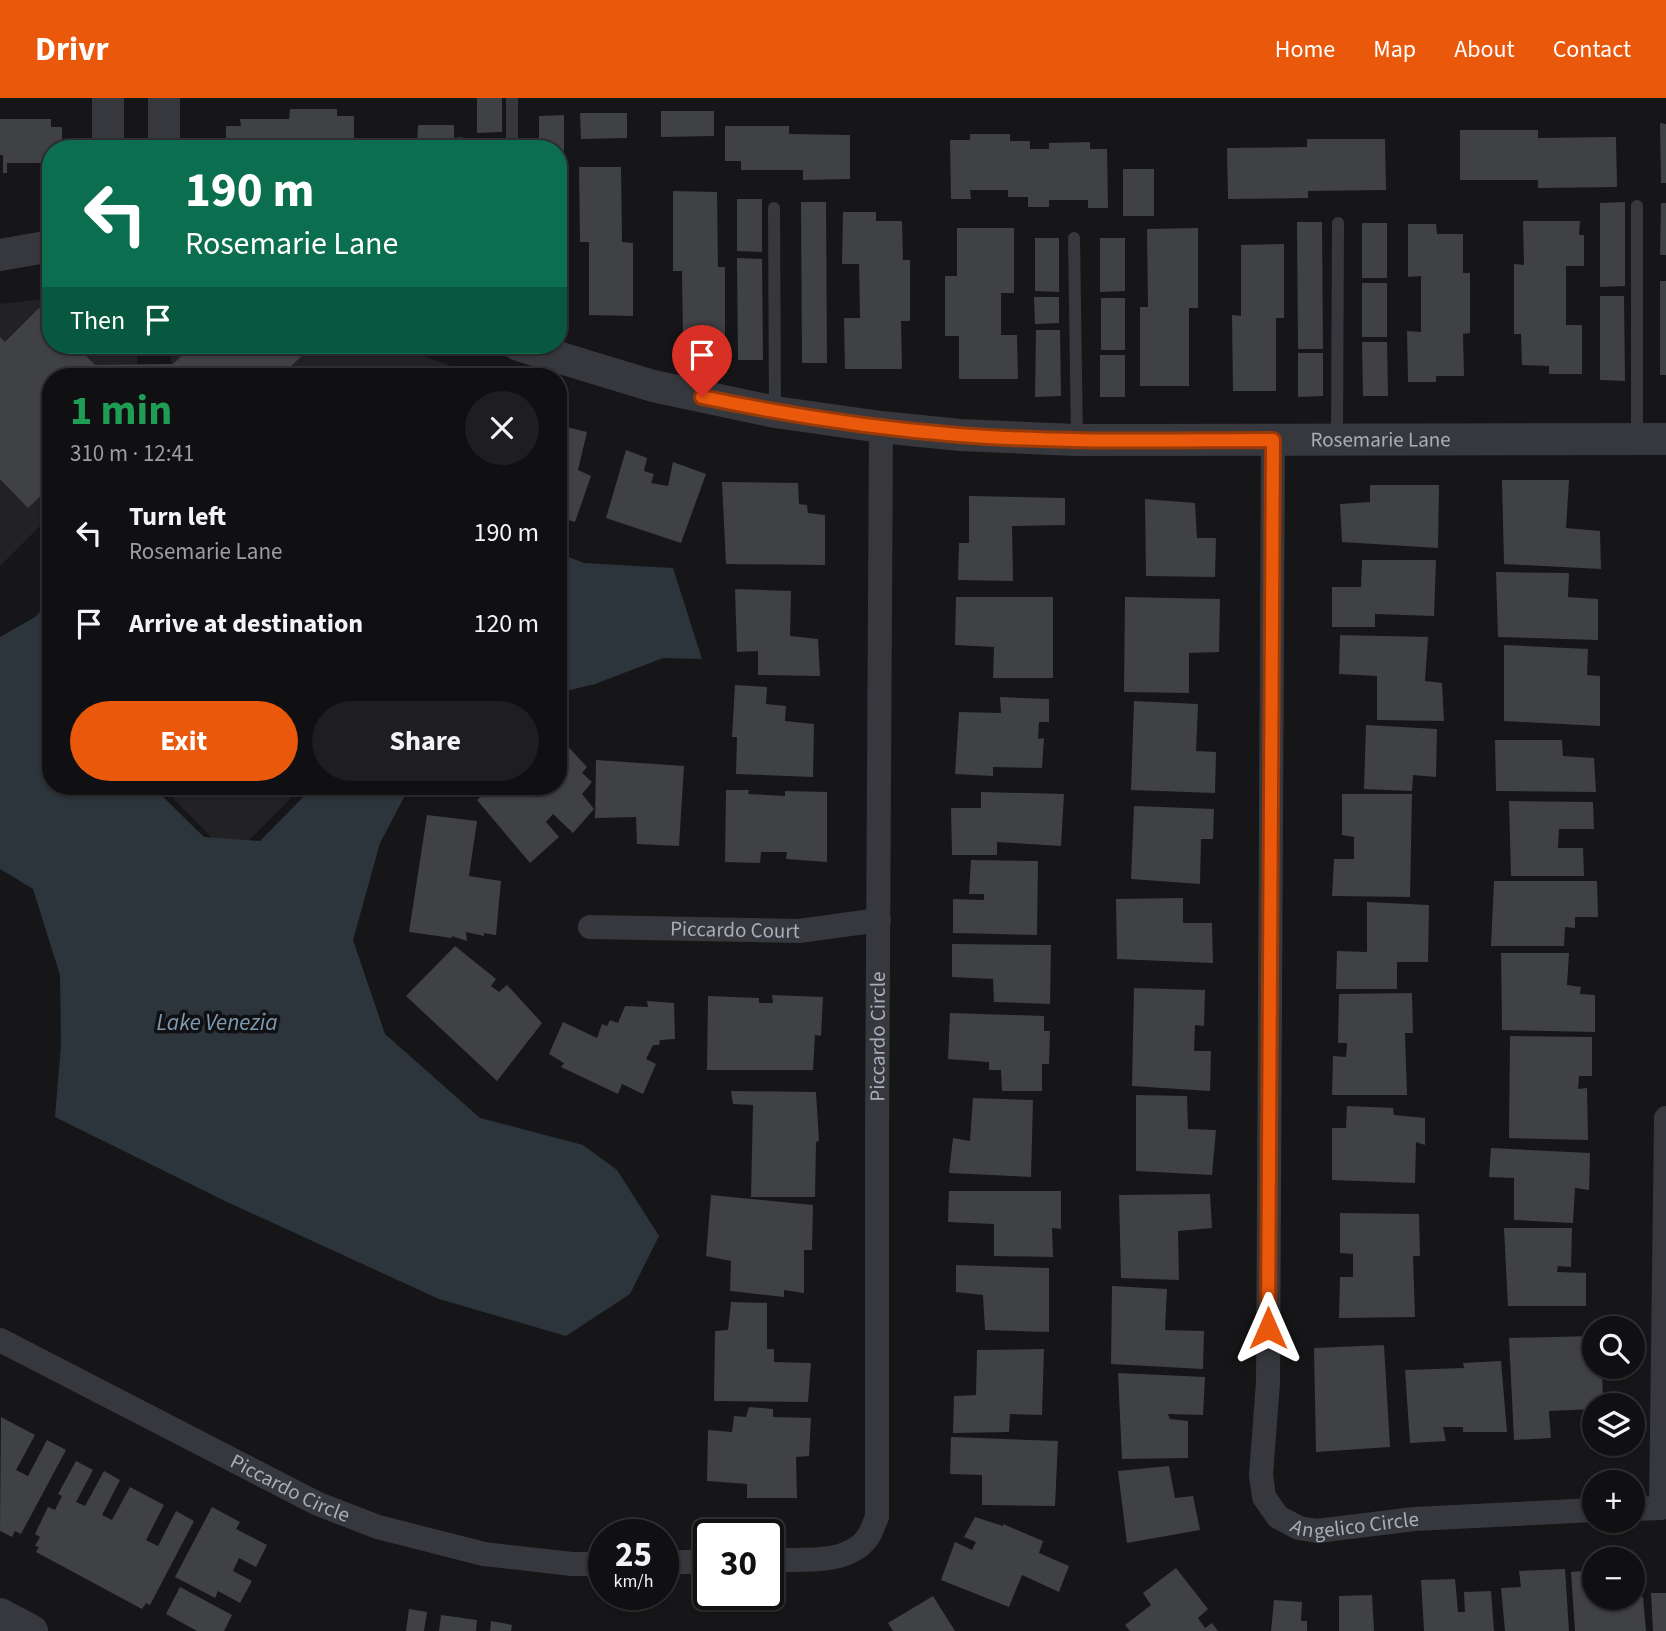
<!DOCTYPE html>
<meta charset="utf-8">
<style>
:root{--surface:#101012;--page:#1e1e20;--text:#f1f3f6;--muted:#9c9d9f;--line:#303032;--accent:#ea580c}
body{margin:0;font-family:"Source Sans 3",sans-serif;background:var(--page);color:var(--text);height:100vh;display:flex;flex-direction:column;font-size:26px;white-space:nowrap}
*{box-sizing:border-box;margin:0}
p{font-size:23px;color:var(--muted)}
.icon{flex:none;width:38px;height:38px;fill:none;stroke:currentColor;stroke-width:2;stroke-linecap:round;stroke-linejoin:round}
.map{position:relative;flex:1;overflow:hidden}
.panel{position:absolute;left:42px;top:270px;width:525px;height:427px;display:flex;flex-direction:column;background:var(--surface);border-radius:28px;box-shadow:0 2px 5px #0004,0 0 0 2px var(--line)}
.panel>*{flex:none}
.banner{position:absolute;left:42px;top:42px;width:525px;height:214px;border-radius:28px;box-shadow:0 2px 5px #0004,0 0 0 2px var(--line);background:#0b6e4f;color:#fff;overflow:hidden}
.buttons{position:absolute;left:1582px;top:1218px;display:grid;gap:14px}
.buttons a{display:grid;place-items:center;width:63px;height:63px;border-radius:50%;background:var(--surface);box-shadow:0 2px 5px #0004,0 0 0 2px var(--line);font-size:35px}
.speed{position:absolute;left:588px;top:1421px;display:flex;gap:14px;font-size:35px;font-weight:700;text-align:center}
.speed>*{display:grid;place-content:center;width:91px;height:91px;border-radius:50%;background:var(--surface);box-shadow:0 2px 5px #0004,0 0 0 2px var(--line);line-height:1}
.speed small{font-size:18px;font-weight:400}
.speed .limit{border:4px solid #111;border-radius:10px;background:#fff;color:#111}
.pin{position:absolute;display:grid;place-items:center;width:60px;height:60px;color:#fff;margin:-72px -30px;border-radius:50% 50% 50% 0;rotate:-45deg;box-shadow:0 0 7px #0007}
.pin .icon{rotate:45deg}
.me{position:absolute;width:77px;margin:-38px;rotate:0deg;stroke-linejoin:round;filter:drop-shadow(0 0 5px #0008)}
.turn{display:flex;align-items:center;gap:24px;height:147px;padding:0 28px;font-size:32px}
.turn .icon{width:91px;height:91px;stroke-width:2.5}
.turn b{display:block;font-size:49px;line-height:60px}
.then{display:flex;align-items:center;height:66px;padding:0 28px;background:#0003;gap:14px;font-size:26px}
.round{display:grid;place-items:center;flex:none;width:74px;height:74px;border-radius:37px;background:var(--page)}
.headline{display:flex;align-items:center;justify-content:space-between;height:119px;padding:0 28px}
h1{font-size:42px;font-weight:700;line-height:52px;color:#1e9e55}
.action{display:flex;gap:14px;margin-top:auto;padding:14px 28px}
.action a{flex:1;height:80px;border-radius:42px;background:var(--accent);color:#fff;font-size:28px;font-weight:700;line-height:80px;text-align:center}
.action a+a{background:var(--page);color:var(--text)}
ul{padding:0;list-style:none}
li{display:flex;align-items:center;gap:21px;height:91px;padding:0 28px}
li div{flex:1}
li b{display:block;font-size:26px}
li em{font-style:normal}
header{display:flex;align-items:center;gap:42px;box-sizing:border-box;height:98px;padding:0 35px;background:var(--accent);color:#fff}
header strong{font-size:33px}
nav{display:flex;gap:38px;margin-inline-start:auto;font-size:24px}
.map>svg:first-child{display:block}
.built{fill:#222225}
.water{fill:#2c353c}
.building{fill:#404145}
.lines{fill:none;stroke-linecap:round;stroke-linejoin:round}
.service{stroke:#37383d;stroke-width:12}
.minor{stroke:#37383d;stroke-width:24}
.tertiary{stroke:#37383d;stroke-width:32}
.route-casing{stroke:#983908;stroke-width:18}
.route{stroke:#ea580c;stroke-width:12}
.labels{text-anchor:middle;stroke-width:7;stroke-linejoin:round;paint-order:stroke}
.street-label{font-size:21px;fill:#a8adb8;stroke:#111113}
.water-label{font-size:23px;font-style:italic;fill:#7f9bb3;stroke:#111113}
</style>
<header>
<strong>Drivr</strong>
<nav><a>Home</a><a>Map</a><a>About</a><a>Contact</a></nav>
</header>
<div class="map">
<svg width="1666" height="1533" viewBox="0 0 1666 1533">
<rect width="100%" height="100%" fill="#161618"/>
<path class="built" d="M51 200V247H137V278H51V417L0 468V206Z
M171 247H395L478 278H171Z
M161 688H303L245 746 217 745Z"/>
<path class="water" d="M558 455 584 465 673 470 702 561 663 560 595 586 558 595Z
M51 503V688H152L204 739 260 743 314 688H410L380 745 353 842 385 936 480 1020 583 1047 617 1072 659 1138 630 1196 566 1238 439 1201 227 1104 55 1019 61 947 60 877 33 791 0 771V539L35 519Z"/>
<path class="building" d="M477 0H502V34L477 35Z
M290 11H337V18H354V51H226V28H241L240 21H289Z
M661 13H714V38L661 39Z
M580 15H627V40L581 41Z
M564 17V100H558V51H539V18Z
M0 21H51V29H62V51H51V65H7V75H3V57H0Z
M1660 25 1666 26V85H1661Z
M418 27H454V40L462 39V51H417Z
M725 28H789V36L850 37V81L803 82V72H741V63H725Z
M1460 32H1538V40L1616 39 1617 89 1538 90V82H1460Z
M970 36H1010V43H1030V51H1049V45L1090 44V51H1107L1108 110H1088V102H1049V109H1028V99H1008V92H970L971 101H951L950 42H970Z
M477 40H503V51H477Z
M1307 41H1385L1386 92 1308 93V100L1228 101 1227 50 1307 49Z
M579 69H621L622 144 633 145V218L589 217V144H580Z
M1123 71H1154V118H1123Z
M673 93 717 94 718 169H725V242L683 243 682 173H673Z
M737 101H762V154L737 153Z
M801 104H826L827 265H802Z
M1625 104V188L1600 189V105Z
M1661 105H1666V157H1660Z
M558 108H564V133H558Z
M843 114H876V123H902L903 162H910V223H901L902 271H845L844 220H860L859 166H842Z
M1523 123H1580L1579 137H1584V168H1566V227H1582V276H1549V268L1522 267 1521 236H1514V166L1524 167Z
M1297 124H1322L1323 251H1298Z
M1362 125H1387V180H1362Z
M1408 126H1436L1437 136H1463V175H1470V235L1463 236 1464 278H1436V284H1408L1407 233 1421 234V178L1408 179Z
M957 130H1014V195H1001V237H1017L1018 281H959V238H945V178H957Z
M1198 130V210H1189V288H1140V209H1148L1147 131Z
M1035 140H1059V194L1035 193Z
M1100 140H1125V193L1100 194Z
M558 141H563V209H558Z
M1284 146V220H1276V293H1233L1232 217 1241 218V147Z
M737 160 762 161 763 262H738Z
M1660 183H1666V277H1660Z
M1362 185H1387V239H1362Z
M1600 198H1624L1625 283 1600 282Z
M1034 199H1059V225L1035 226Z
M1101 200H1125V252H1101Z
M39 210 51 222V247H75L95 267 173 266 193 247H309L311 249 281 278H51V388L28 410 0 381V239L5 244Z
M1036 232H1060L1061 298 1035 299Z
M1362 244H1387L1388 298H1363Z
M1298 255H1323V298L1298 299Z
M1100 257H1125V299H1100Z
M558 327 587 334 578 372 591 378 575 424 558 419Z
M626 352 647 360 644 373 654 376 651 385 668 388 673 364 706 376 681 445 606 420Z
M1502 382H1569L1566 430 1600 433 1601 471 1504 466Z
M722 384 798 385 799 406 807 407 808 415 825 417V467L726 466Z
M1370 387H1439L1438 450 1342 444 1340 406 1370 404Z
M969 398 1065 400V427L1012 428 1013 483 958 482 959 445H969Z
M1145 401 1195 405 1197 440H1216L1215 479 1146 478Z
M1362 462H1436L1434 518 1375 516V529H1332V489H1361Z
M1496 474 1569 475 1568 499 1598 501V542L1498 539Z
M735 491 791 493 790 538 818 541 820 578 758 577V553L737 554Z
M956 499H1053V580H993L994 549 955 547Z
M1125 499 1220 501 1219 554 1189 555V595L1124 594Z
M1340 537 1428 539 1425 583 1442 585 1444 623 1377 622V578L1339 576Z
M1504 547 1588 551 1587 577 1600 578V628L1504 623Z
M735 587 767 589 766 606 786 608 785 623 814 626 813 679 736 676 737 639H732Z
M1000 599 1049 601V624H1039L1038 641 1044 640 1042 670 993 669V678L955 676 959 614 1001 615Z
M1134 603 1198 606 1196 653 1216 654 1215 695 1131 692Z
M1366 627 1437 631 1436 679 1413 677 1412 693 1364 691Z
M558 638 587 669 582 675 592 684 582 696 594 711 573 735 553 716 546 724 559 739 530 765 477 702 492 689 491 688H558Z
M1495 642H1562L1563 658 1594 660 1596 694 1496 693Z
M596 662 684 668 679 748 637 746 636 719 595 720Z
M726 692H749L748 696 785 698V693L827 694V764L786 761 787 754H761L760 765 725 764Z
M981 694 1064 696 1061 748 997 744V757H952L951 710H981Z
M1342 696H1412L1410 799 1332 798 1334 761H1354V739L1342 737Z
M1509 703 1593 704 1594 731H1559L1558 750H1583L1584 778H1511Z
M1134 708 1214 711 1213 741H1201L1200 786 1131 781Z
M427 717 477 723 469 778 501 783 496 837 484 835V838L466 834 467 843 452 838V840L409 834Z
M971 762 1038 763 1037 837 953 835V801L984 802V796H969Z
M1494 783H1597L1598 819H1575V830L1565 829 1564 848H1491Z
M1183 800V825H1212L1213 865 1117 861 1116 801Z
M1367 804 1429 807 1428 864H1397V891H1336L1337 853 1367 854Z
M952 846 1051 847 1050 906 994 904 993 881 952 879Z
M455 848 496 881 491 888 499 894 507 887 542 925 497 983 406 898Z
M1501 855H1569L1567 887 1581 889 1580 896 1595 897V934L1502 932Z
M1134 890 1205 892 1204 928 1195 927 1194 953H1211L1210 993 1132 988Z
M1412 895 1413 935H1405L1407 997H1332L1333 958 1346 959 1347 945H1338L1339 896Z
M772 897 823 899 821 938 815 937 813 972H707L708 898 759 900V905H773Z
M647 903 674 905 675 941 660 942 659 947H653L646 961 656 966 643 996 622 986 618 996 561 969 564 965 549 956 563 924 597 940 602 926 607 928 610 922 618 925 625 908 648 909Z
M950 915 1044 918V933H1050L1049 966H1042V993H1002L1001 972H989V964L948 961Z
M1510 938 1592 939V978H1579L1578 991 1587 990 1588 1042 1509 1040Z
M731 993 816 994 819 1043 816 1044 815 1099H751L753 1007 733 1006Z
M1136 997 1187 998 1188 1031 1216 1032 1212 1077 1136 1073Z
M973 1000 1033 1002 1031 1079 949 1075 953 1040 970 1043Z
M1347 1008 1393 1010 1394 1017 1425 1020V1047L1416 1044 1415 1085 1332 1082V1030H1346Z
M1491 1050 1590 1055 1589 1092 1575 1090 1573 1125 1514 1122V1080L1489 1079Z
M949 1093H1061V1131L1052 1130 1053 1159 994 1158V1126L948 1124Z
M1210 1096 1212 1130 1178 1133 1179 1182 1121 1180 1119 1097Z
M711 1097 813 1107 812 1152H804V1195L784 1192V1199L730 1193 731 1163 706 1158Z
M1340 1115 1419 1116 1420 1158H1413L1415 1219 1339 1220 1340 1179H1353V1156L1340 1155Z
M1504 1130H1572L1571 1169 1558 1168 1557 1174 1586 1175V1208H1508Z
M956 1167 1049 1170V1234L985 1232 983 1197 956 1194Z
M1112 1188 1167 1191 1165 1232 1204 1233 1203 1271 1111 1266Z
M731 1204 767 1205V1251H774V1264L811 1265 808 1304 714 1303 715 1233 728 1232Z
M1594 1238V1269H1602L1603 1307H1594V1311L1549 1313 1551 1340 1514 1342 1509 1240Z
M1384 1247 1390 1349 1316 1354 1314 1250Z
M1044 1251 1042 1317 1010 1316 1009 1334 953 1335 954 1298 976 1297 977 1252Z
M1501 1263 1507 1334H1463V1329H1443L1446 1343 1410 1345 1405 1272 1464 1270 1463 1265Z
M1118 1275 1205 1279 1203 1317 1168 1316 1170 1321 1188 1323V1360L1122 1361Z
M749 1309 773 1311V1319L811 1320 809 1358 796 1359 797 1400H747V1386L707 1383 708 1332 732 1334 734 1318 746 1319Z
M1 1319 35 1337 16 1372 28 1378 47 1342 66 1352 21 1436 15 1433 12 1439 0 1433Z
M951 1339 1058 1343 1055 1408 982 1407V1377L950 1376Z
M76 1363 93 1372 76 1404 85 1408 104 1373 120 1382 102 1417 112 1422 130 1389 164 1407 146 1442 158 1448 176 1413 194 1423 150 1507 146 1505 142 1511 36 1454 39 1449 35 1448 40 1439 35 1436 48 1409 55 1412 62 1398 58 1396Z
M1169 1368 1175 1400 1193 1398 1200 1432 1127 1445 1118 1373Z
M212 1409 240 1424 236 1431 267 1447 256 1469 239 1460 233 1473 252 1483 240 1505 218 1493 215 1500 175 1479Z
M975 1419 1003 1428V1426L1043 1443 1039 1455 1069 1468 1059 1494 1022 1477 1009 1509 941 1482 955 1444 972 1452 976 1444 964 1439Z
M1176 1470 1208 1511 1198 1520 1205 1530 1212 1525 1218 1533H1130L1125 1527 1151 1507 1143 1495Z
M1565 1471 1569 1533H1505L1501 1490 1521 1489 1519 1473Z
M1594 1472V1500L1643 1499 1646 1533H1575L1571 1474Z
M1455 1481 1458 1514H1465L1464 1494 1491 1493 1494 1533H1424L1421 1482Z
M180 1489 232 1517 224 1533H197L166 1516Z
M1651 1495H1666V1533H1653Z
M1372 1497 1374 1533H1339V1498Z
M933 1498 955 1533H893L888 1525Z
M1274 1502 1302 1504 1301 1523H1307V1533H1271Z
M409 1511 427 1514 424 1533H406Z
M441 1517 477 1522 476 1533H439Z
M491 1523 512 1527 511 1533H490Z"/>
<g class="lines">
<path class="service" d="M512 0V51
M1637 108V341
M774 110 775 313
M1074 140 1077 342
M1337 341 1338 125"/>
<g class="minor">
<path id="s1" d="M1273 342 1268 1284 1261 1377 1264 1399 1278 1419 1299 1430 1317 1433 1414 1421 1594 1412"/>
<path id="s2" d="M590 829 799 833 879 822"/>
<path id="s3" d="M0 1242 318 1406 378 1429 484 1456 572 1466H604"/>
<path d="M1633 1411 1661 1410 1666 1020"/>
<path id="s4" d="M768 1462C799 1461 848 1468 868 1439 872 1433 874 1425 877 1419V1038L881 329"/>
<path d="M663 1465 709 1463"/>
</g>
<g class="tertiary">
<path d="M164 0V51"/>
<path d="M108 51V0"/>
<path d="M0 157 51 148"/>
<path id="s5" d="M518 247 653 288 775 314 881 329 960 337 1077 342 1666 341"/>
<path d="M0 1516 32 1533"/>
</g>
</g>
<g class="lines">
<defs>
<path id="route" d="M702 299C787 317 872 330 959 337 1063 345 1169 342 1273 342L1268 1230"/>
</defs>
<use href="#route" class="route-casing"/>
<use href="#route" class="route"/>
</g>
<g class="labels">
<g class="street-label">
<text dy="7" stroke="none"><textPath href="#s5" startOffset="873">Rosemarie Lane</textPath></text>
<text dy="7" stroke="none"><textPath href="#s2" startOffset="145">Piccardo Court</textPath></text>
<text dy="7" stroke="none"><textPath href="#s4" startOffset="609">Piccardo Circle</textPath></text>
<text dy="7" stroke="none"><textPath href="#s3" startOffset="326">Piccardo Circle</textPath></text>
<text dy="7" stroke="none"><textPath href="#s1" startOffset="1162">Angelico Circle</textPath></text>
</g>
<g class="water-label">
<text x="217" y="932">Lake Venezia</text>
</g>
</g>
</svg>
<div class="buttons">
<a><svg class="icon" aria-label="search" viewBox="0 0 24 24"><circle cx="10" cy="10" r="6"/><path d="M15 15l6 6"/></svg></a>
<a><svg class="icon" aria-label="layers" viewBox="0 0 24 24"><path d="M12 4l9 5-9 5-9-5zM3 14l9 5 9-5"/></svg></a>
<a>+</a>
<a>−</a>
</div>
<div class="speed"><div>25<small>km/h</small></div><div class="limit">30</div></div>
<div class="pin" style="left:702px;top:299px;background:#d93025"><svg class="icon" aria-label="arrive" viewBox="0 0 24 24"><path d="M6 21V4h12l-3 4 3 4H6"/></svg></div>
<svg class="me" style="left:1268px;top:1230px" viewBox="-20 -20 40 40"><path d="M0-17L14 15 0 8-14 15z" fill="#ea580c" stroke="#fff" stroke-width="4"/></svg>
<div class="banner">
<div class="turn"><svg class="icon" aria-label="left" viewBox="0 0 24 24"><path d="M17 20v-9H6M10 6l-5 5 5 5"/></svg><div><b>190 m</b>Rosemarie Lane</div></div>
<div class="then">Then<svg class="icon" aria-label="arrive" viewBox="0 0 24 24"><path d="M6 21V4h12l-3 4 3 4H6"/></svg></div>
</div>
<section class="panel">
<div class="headline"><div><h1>1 min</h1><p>310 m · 12:41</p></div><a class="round"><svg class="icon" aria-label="close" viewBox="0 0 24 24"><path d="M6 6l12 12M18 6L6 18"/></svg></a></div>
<ul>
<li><svg class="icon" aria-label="left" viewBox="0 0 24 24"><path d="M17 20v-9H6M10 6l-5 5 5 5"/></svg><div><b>Turn left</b><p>Rosemarie Lane</p></div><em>190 m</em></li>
<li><svg class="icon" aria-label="arrive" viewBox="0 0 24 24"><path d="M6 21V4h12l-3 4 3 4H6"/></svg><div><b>Arrive at destination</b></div><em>120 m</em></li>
</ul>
<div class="action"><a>Exit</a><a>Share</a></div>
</section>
</div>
